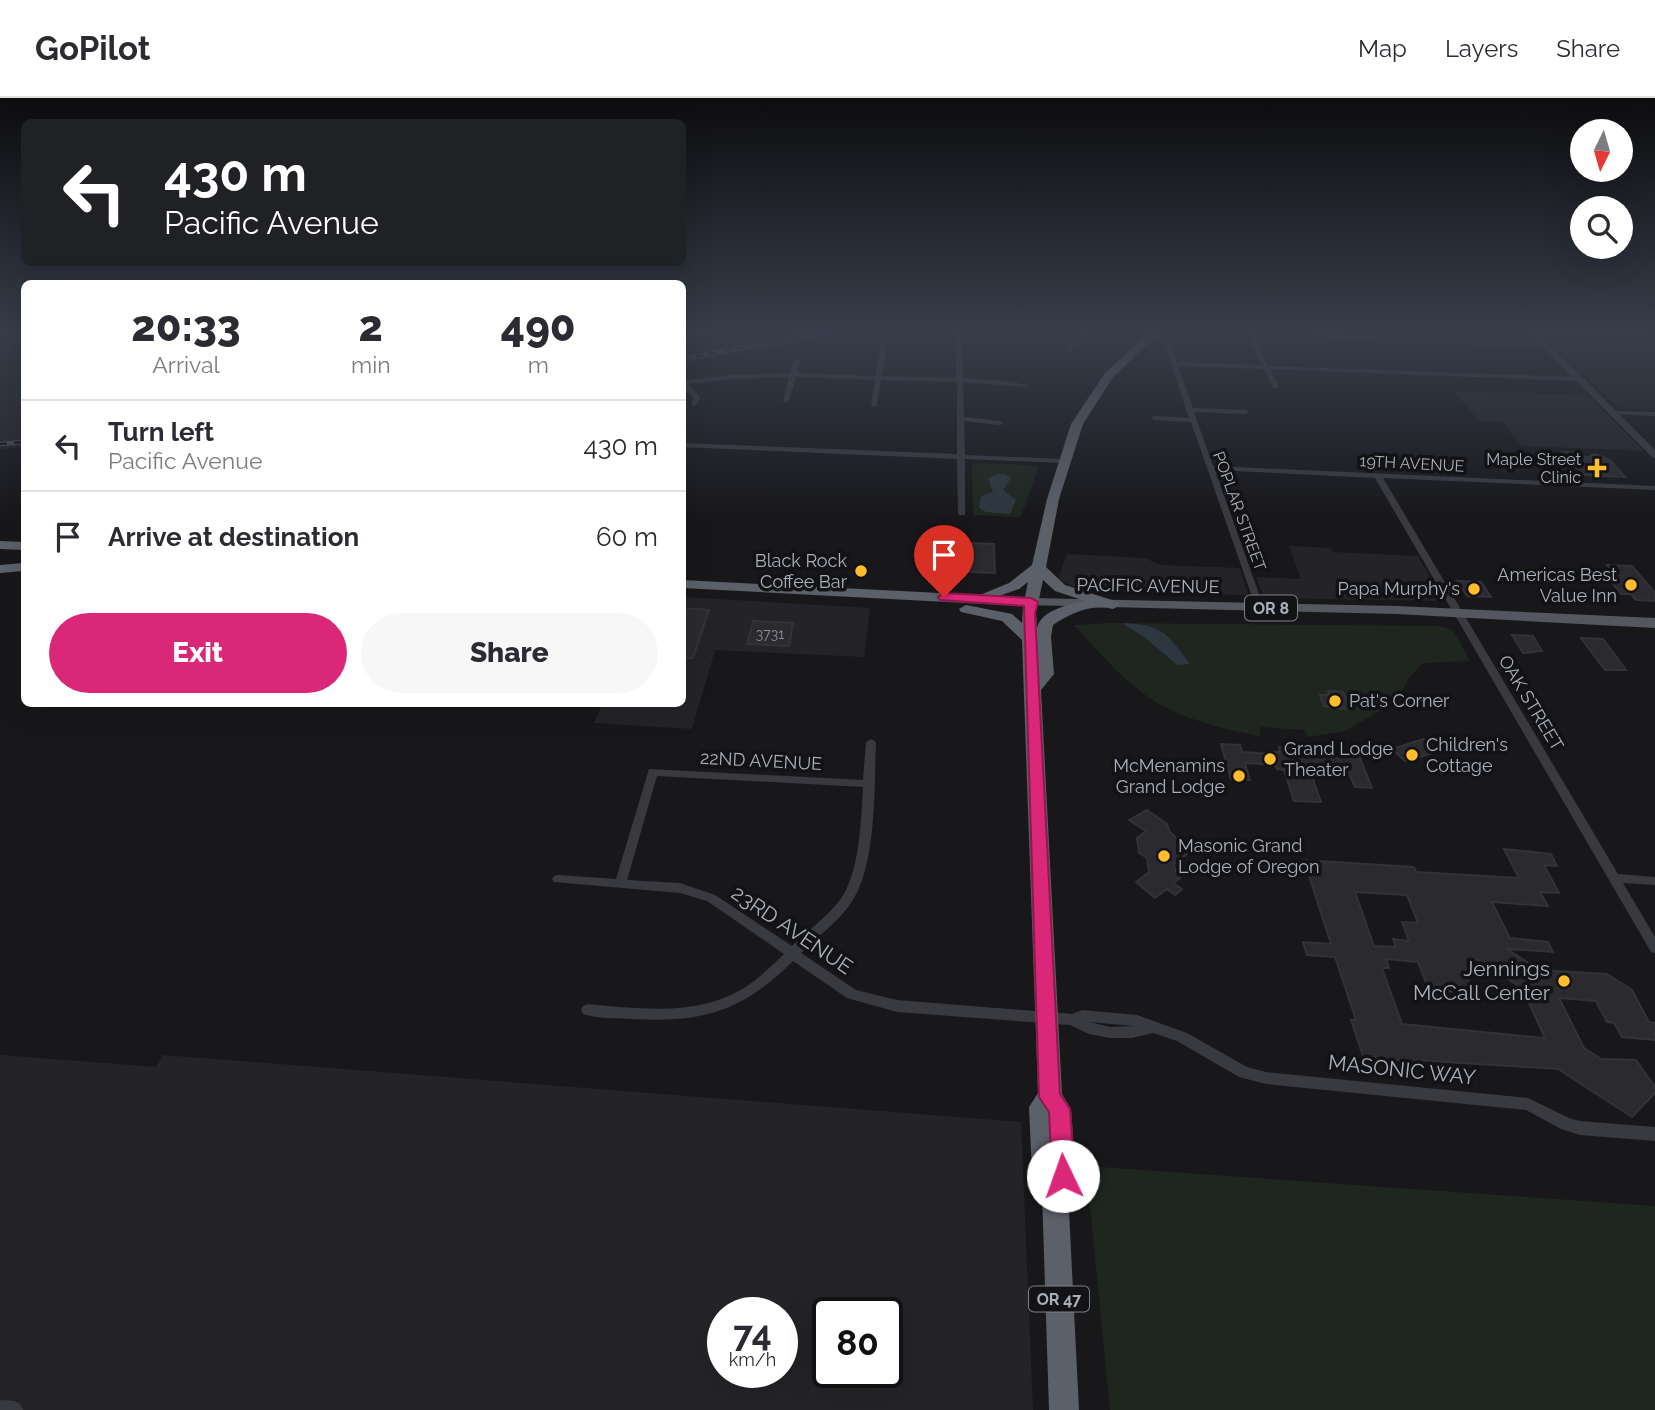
<!DOCTYPE html>
<style>
:root{--surface:#fff;--page:#f7f7f7;--text:#2b2b33;--muted:#7c7c81;--line:#e1e1e2;--accent:#db2777}
body{margin:0;font-family:Raleway,sans-serif;background:var(--page);color:var(--text);height:100vh;display:flex;flex-direction:column;font-size:26px;white-space:nowrap}
*{box-sizing:border-box;margin:0}
p{font-size:23px;color:var(--muted)}
.icon{flex:none;width:38px;height:38px;fill:none;stroke:currentColor;stroke-width:2;stroke-linecap:round;stroke-linejoin:round}
.map{position:relative;flex:1;overflow:hidden}
.drawer{position:absolute;left:21px;top:182px;width:665px;height:427px;display:flex;flex-direction:column;background:var(--surface);border-radius:10px;box-shadow:0 7px 28px #0002}
.drawer>*{flex:none}
.guide{position:absolute;left:21px;top:21px;width:665px;height:147px;border-radius:10px;box-shadow:0 7px 28px #0002;background:#202124;color:#fff;overflow:hidden}
.needle{width:46px;rotate:185deg}
.buttons{position:absolute;left:1570px;top:21px;display:grid;gap:14px}
.buttons a{display:grid;place-items:center;width:63px;height:63px;border-radius:50%;background:var(--surface);box-shadow:0 7px 28px #0002;font-size:35px}
.speed{position:absolute;left:707px;top:1199px;display:flex;gap:14px;font-size:35px;font-weight:700;text-align:center}
.speed>*{display:grid;place-content:center;width:91px;height:91px;border-radius:50%;background:var(--surface);box-shadow:0 7px 28px #0002;line-height:1}
.speed small{font-size:18px;font-weight:400}
.speed .limit{border:4px solid #111;border-radius:10px;background:#fff;color:#111}
.pin{position:absolute;display:grid;place-items:center;width:60px;height:60px;color:#fff;margin:-72px -30px;border-radius:50% 50% 50% 0;rotate:-45deg;box-shadow:0 0 7px #0007}
.pin .icon{rotate:45deg}
.me{position:absolute;width:77px;margin:-38px;rotate:357deg;stroke-linejoin:round;filter:drop-shadow(0 0 5px #0008)}
.turn{display:flex;align-items:center;gap:24px;height:147px;padding:0 28px;font-size:32px}
.turn .icon{width:91px;height:91px;stroke-width:2.5}
.turn b{display:block;font-size:49px;line-height:60px}
.eta{display:flex;justify-content:space-evenly;align-items:center;height:119px;text-align:center}
.eta b{font-size:42px;font-weight:800;line-height:49px}
.button{display:flex;gap:14px;margin-top:auto;padding:14px 28px}
.button a{flex:1;height:80px;border-radius:42px;background:var(--accent);color:#fff;font-size:28px;font-weight:800;line-height:80px;text-align:center}
.button a+a{background:var(--page);color:var(--text)}
ul{padding:0;list-style:none}
li{display:flex;align-items:center;gap:21px;height:91px;padding:0 28px;border-top:2px solid var(--line)}
li div{flex:1}
li b{display:block;font-size:26px}
li em{font-style:normal}
header{display:flex;align-items:center;gap:42px;box-sizing:border-box;height:98px;padding:0 35px;background:var(--surface);border-bottom:2px solid var(--line)}
header strong{font-size:33px}
nav{display:flex;gap:38px;margin-inline-start:auto;font-size:24px}
.map>svg:first-child{display:block}
.built{fill:#242428;fill-rule:evenodd}
.green{fill:#1e261f}
.water{fill:#2d3740}
.building{fill:#2b2b2f;stroke:#323237;stroke-width:2;fill-rule:evenodd}
.lines{fill:none;stroke-linecap:round;stroke-linejoin:round}
.minor{fill:#393a40;fill-rule:evenodd}
.tertiary{fill:#393a40;fill-rule:evenodd}
.primary{fill:#55575f;fill-rule:evenodd}
.trunk{fill:#5c6068;fill-rule:evenodd}
.rail-casing{stroke:#4c4e55;stroke-width:4.5}
.rail{stroke:#131316;stroke-width:2.5;stroke-dasharray:7;stroke-linecap:butt}
.route{fill:#db2777;stroke:#8e194d;stroke-width:2}
.poi-dot{fill:#ffbc2c;stroke:#131316;stroke-width:2.5}
.labels{text-anchor:middle;stroke-width:7;stroke-linejoin:round;paint-order:stroke}
.number-label{font-size:14px;fill:#898d97}
.far-poi-label{font-size:16px;fill:#a9afbb;stroke:#131316;text-anchor:end}
.far-street-label{font-size:16px;fill:#a9afbb;stroke:#131316}
.shield{fill:#131316;stroke:#7c808a;stroke-width:2}
.shield-label{font-size:16px;font-weight:bold;fill:#a9afbb}
.poi-label{font-size:18px;fill:#a9afbb;stroke:#131316;text-anchor:end}
.street-label{font-size:18px;fill:#a9afbb;stroke:#131316}
.near-street-label{font-size:21px;fill:#a9afbb;stroke:#131316}
.near-poi-label{font-size:21px;fill:#a9afbb;stroke:#131316;text-anchor:end}
</style>
<header>
<strong>GoPilot</strong>
<nav><a>Map</a><a>Layers</a><a>Share</a></nav>
</header>
<div class="map">
<svg width="1655" height="1312" viewBox="0 0 1655 1312">
<rect width="100%" height="100%" fill="#18181b"/>
<path class="built" d="M0 236H24V349L0 351Z
M802 236H843L683 265V258Z
M1541 236H1655V312L1616 308Z
M1454 293 1587 297 1644 353 1522 348 1502 324 1479 323Z
M1289 448 1331 450 1333 454 1418 458 1444 503 1269 500 1263 497 1256 479 1301 481Z
M1067 456 1145 460 1160 467 1240 470 1248 497 1168 495 1073 489 1058 481Z
M683 499 870 510 864 559 715 552 692 631 594 625 602 606H682Z
M0 957 156 969 163 957 1021 1024 1033 1312H0ZM723 1214H782V1274H723ZM828 1214H887V1274H828Z"/>
<path class="green" d="M0 262 24 263V303L15 292 0 296Z
M1583 273 1655 275V312L1622 310Z
M972 365 1031 367 1038 370 1021 419 973 417Z
M1110 525 1439 528 1453 532 1470 563 1423 565 1408 581 1397 603 1345 633 1308 639 1304 632 1260 629V638C1229 632 1196 625 1167 610 1130 592 1101 556 1074 527Z
M1086 1068 1655 1108V1312H1110Z"/>
<path class="water" d="M997 376H1005L1011 380 1003 392 1016 402 1010 416 986 414 979 410 981 398 993 394 988 380Z
M1122 525C1163 527 1166 534 1190 566L1177 567 1144 539Z"/>
<path class="building" d="M1562 354 1581 355 1586 360 1595 356 1610 362 1625 379 1583 377Z
M948 444 994 446 995 475 947 473Z
M1607 467 1632 468 1655 495V503L1636 502 1631 496H1621L1607 478 1617 479Z
M1457 483 1481 484 1491 499 1467 498Z
M682 510 709 512 693 560H682Z
M753 523 793 525 789 548 747 546Z
M1512 537 1533 538 1542 553 1523 555Z
M1581 540 1603 541 1626 572H1605Z
M1328 593 1343 594 1351 612 1324 608 1320 597H1330Z
M1424 641 1438 654 1405 663 1392 651Z
M1221 646 1240 647 1242 654 1272 656 1271 654H1280L1279 649 1301 650 1303 656 1313 658 1343 660 1341 654 1358 655 1372 690 1355 689 1347 671 1317 670 1319 674 1310 673 1321 704 1294 703 1284 672 1277 671 1275 667 1245 665 1250 682 1231 681Z
M1147 712 1167 726 1170 734 1187 749 1182 752 1187 756 1174 766 1176 776 1180 780 1173 785 1182 791 1175 797 1167 791 1155 800 1136 784 1149 774 1147 760 1139 755 1137 740 1146 733 1129 722Z
M1504 751 1551 756 1557 768 1544 767 1559 795 1540 794 1548 808 1492 804 1510 840 1548 844 1553 854 1507 851 1539 872 1607 876 1632 892 1649 924 1655 925V942L1622 939 1614 925 1607 924 1596 903 1559 900 1584 950 1601 961 1636 962 1655 989V995L1632 1019 1558 971 1415 962V964L1363 958 1351 922H1356L1335 859 1307 857 1303 844 1331 846 1304 762 1414 769 1416 774 1519 780ZM1355 794 1407 797 1418 825 1402 824 1409 843 1393 841 1396 849 1374 848ZM1386 861 1418 864 1429 892 1474 895 1464 873 1476 861 1522 890 1545 940 1402 926 1382 870H1389Z"/>
<g class="lines">
<path class="minor" d="M956 236H962L963 280 1007 283 1028 287 1025 289 963 284 964 319 1000 323 1003 325 1000 327 964 323 965 357 1064 361 1068 363 1064 365 965 361V417H959L958 415 957 361 682 349V345L957 356V284L881 282 877 307 874 309 871 307 875 282 796 279 789 303 786 305 783 303 789 279 732 281 688 286 701 300 696 307 694 308 691 306 694 300 682 288V283L732 277 790 275 794 263 797 261 800 263 797 275 875 278 881 245 884 243 887 245 882 278 956 280Z
M1080 236H1087L1071 252H1067V250Z
M1252 236H1258V247L1268 268 1578 279 1581 281 1578 283 1270 271 1279 289 1276 291 1273 289 1264 271 1178 268 1193 310 1246 312 1249 314 1246 316 1194 314 1213 368 1655 388V392L1383 380 1618 776 1655 779V787L1623 785 1655 839V855L1651 854 1375 380 1215 372 1264 510 1260 513 1256 510 1191 324 1154 322 1151 320 1154 318 1189 320 1165 246 1170 247 1176 264 1262 267 1252 247Z
M1307 236 1545 245 1548 247 1545 249 1340 242Z
M1612 313 1655 314V318L1610 316 1609 315Z
M871 641 876 644C874 689 877 767 851 805 838 824 818 838 801 855L856 892 897 902 1072 916 1082 912 1137 917 1187 935 1247 969 1266 974 1528 1000 1569 1020 1580 1023 1655 1029V1043L1580 1037 1561 1031 1526 1012 1266 986 1239 979 1177 943 1153 935 1132 940H1110L1089 936 1070 927 897 914 847 900 793 863C742 914 703 925 632 921 616 920 598 921 583 916L581 912 583 908 588 906C641 911 700 919 747 888 761 879 772 867 784 856L707 803 680 795 554 784 552 781 554 778 558 777 616 781 649 671 863 682 866 644ZM657 678 863 689C861 722 860 775 840 802 826 820 807 833 792 848L715 797 680 785 627 782ZM1089 924 1134 928 1110 929Z
M0 1302 14 1303 20 1306 23 1312H0Z"/>
<path class="tertiary" d="M1530 236H1539L1655 352V360L1652 359Z"/>
<path class="primary" d="M1031 500 1397 508 1655 520V530L1397 516 1026 507 1024 504Z"/>
<path class="trunk" d="M1147 236H1158L1113 279 1083 326 1059 401 1046 469 1065 487 1118 504 1120 507 1113 511C1092 506 1072 514 1053 527L1051 539 1054 576 1041 592 1062 996 1071 1011 1076 1078 1068 1093 1079 1312H1049L1042 1095 1032 1076 1029 1009 1038 995 1022 542 1002 523 961 514 959 511 966 507 1012 516 1022 525 1023 508 682 490V482L980 497 1009 485 1032 467 1047 401 1071 326 1105 275ZM1043 482 1055 493 1085 503C1069 507 1042 511 1037 530L1036 515ZM1028 484 1025 499 999 498 1019 491Z
M0 443 24 444V452L0 451Z
M24 465V473L0 475V467Z"/>
<defs>
<path id="rail" d="M682 261 813 236
M0 346 24 344"/>
</defs>
<use href="#rail" class="rail-casing"/>
<use href="#rail" class="rail"/>
</g>
<linearGradient id="sky" x2="0" y2="1"><stop stop-color="#0d0d0f"/><stop offset="0.56" stop-color="#373d4a"/><stop offset="1" stop-color="#373d4a" stop-opacity="0"/></linearGradient>
<rect width="1655" height="420" fill="url(#sky)"/>
<path class="route" d="M944 495 1031 500 1038 504 1035 515 1060 996 1070 1011 1075 1078 1072 1086 1063 1089 1055 1086 1052 1078 1049 1014 1039 999 1024 508 940 502 938 499Z"/>
<g class="poi-dot">
<path d="M1593.5 359.5h7v7h7v7h-7v7h-7v-7h-7v-7h7z"/>
<circle cx="861" cy="473" r="7"/>
<circle cx="1631" cy="487" r="7"/>
<circle cx="1474" cy="491" r="7"/>
<circle cx="1335" cy="603" r="7"/>
<circle cx="1412" cy="657" r="7"/>
<circle cx="1270" cy="661" r="7"/>
<circle cx="1239" cy="678" r="7"/>
<circle cx="1164" cy="758" r="7"/>
<circle cx="1564" cy="883" r="7"/>
</g>
<g class="labels">
<g class="number-label">
<text x="770" y="541">3731</text>
</g>
<g class="far-poi-label">
<text x="1581" y="367">Maple Street<tspan x="1581" dy="18">Clinic</tspan></text>
</g>
<g class="far-street-label">
<text transform="translate(1412 365) rotate(3)" y="6">19TH AVENUE</text>
<text transform="translate(1240 413) rotate(70)" y="6">POPLAR STREET</text>
</g>
<g class="shield">
<rect x="1245" y="497.5" width="52" height="25" rx="5"/>
<rect x="1029" y="1188.5" width="60" height="25" rx="5"/>
</g>
<g class="shield-label">
<text x="1271" y="516">OR 8</text>
<text x="1059" y="1207">OR 47</text>
</g>
<g class="poi-label">
<text x="847" y="469">Black Rock<tspan x="847" dy="21">Coffee Bar</tspan></text>
<text x="1617" y="483">Americas Best<tspan x="1617" dy="21">Value Inn</tspan></text>
<text x="1460" y="497">Papa Murphy's</text>
<text x="1349" y="609" text-anchor="start">Pat's Corner</text>
<text x="1426" y="653" text-anchor="start">Children's<tspan x="1426" dy="21">Cottage</tspan></text>
<text x="1284" y="657" text-anchor="start">Grand Lodge<tspan x="1284" dy="21">Theater</tspan></text>
<text x="1225" y="674">McMenamins<tspan x="1225" dy="21">Grand Lodge</tspan></text>
<text x="1178" y="754" text-anchor="start">Masonic Grand<tspan x="1178" dy="21">Lodge of Oregon</tspan></text>
</g>
<g class="street-label">
<text transform="translate(1148 488) rotate(1)" y="6">PACIFIC AVENUE</text>
<text transform="translate(1531 605) rotate(59)" y="6">OAK STREET</text>
<text transform="translate(761 663) rotate(3)" y="6">22ND AVENUE</text>
</g>
<g class="near-street-label">
<text transform="translate(792 832) rotate(34)" y="7">23RD AVENUE</text>
<text transform="translate(1402 972) rotate(6)" y="7">MASONIC WAY</text>
</g>
<g class="near-poi-label">
<text x="1550" y="878">Jennings<tspan x="1550" dy="24">McCall Center</tspan></text>
</g>
</g>
</svg>
<div class="buttons">
<a><svg class="needle" viewBox="-14 -14 28 28"><path d="M0-13l5 13h-10z" fill="#e53935"/><path d="M0 13l5-13h-10z" fill="#7c7c81"/></svg></a>
<a><svg class="icon" aria-label="search" viewBox="0 0 24 24"><circle cx="10" cy="10" r="6"/><path d="M15 15l6 6"/></svg></a>
</div>
<div class="speed"><div>74<small>km/h</small></div><div class="limit">80</div></div>
<div class="pin" style="left:944px;top:499px;background:#d93025"><svg class="icon" aria-label="arrive" viewBox="0 0 24 24"><path d="M6 21V4h12l-3 4 3 4H6"/></svg></div>
<svg class="me" style="left:1063px;top:1078px" viewBox="-20 -20 40 40"><circle r="19" fill="#fff"/><path d="M0-13L10 11 0 6-10 11z" fill="#db2777"/></svg>
<div class="guide">
<div class="turn"><svg class="icon" aria-label="left" viewBox="0 0 24 24"><path d="M17 20v-9H6M10 6l-5 5 5 5"/></svg><div><b>430 m</b>Pacific Avenue</div></div>
</div>
<section class="drawer">
<div class="eta">
<div><b>20:33</b><p>Arrival</p></div>
<div><b>2</b><p>min</p></div>
<div><b>490</b><p>m</p></div>
</div>
<ul>
<li><svg class="icon" aria-label="left" viewBox="0 0 24 24"><path d="M17 20v-9H6M10 6l-5 5 5 5"/></svg><div><b>Turn left</b><p>Pacific Avenue</p></div><em>430 m</em></li>
<li><svg class="icon" aria-label="arrive" viewBox="0 0 24 24"><path d="M6 21V4h12l-3 4 3 4H6"/></svg><div><b>Arrive at destination</b></div><em>60 m</em></li>
</ul>
<div class="button"><a>Exit</a><a>Share</a></div>
</section>
</div>
